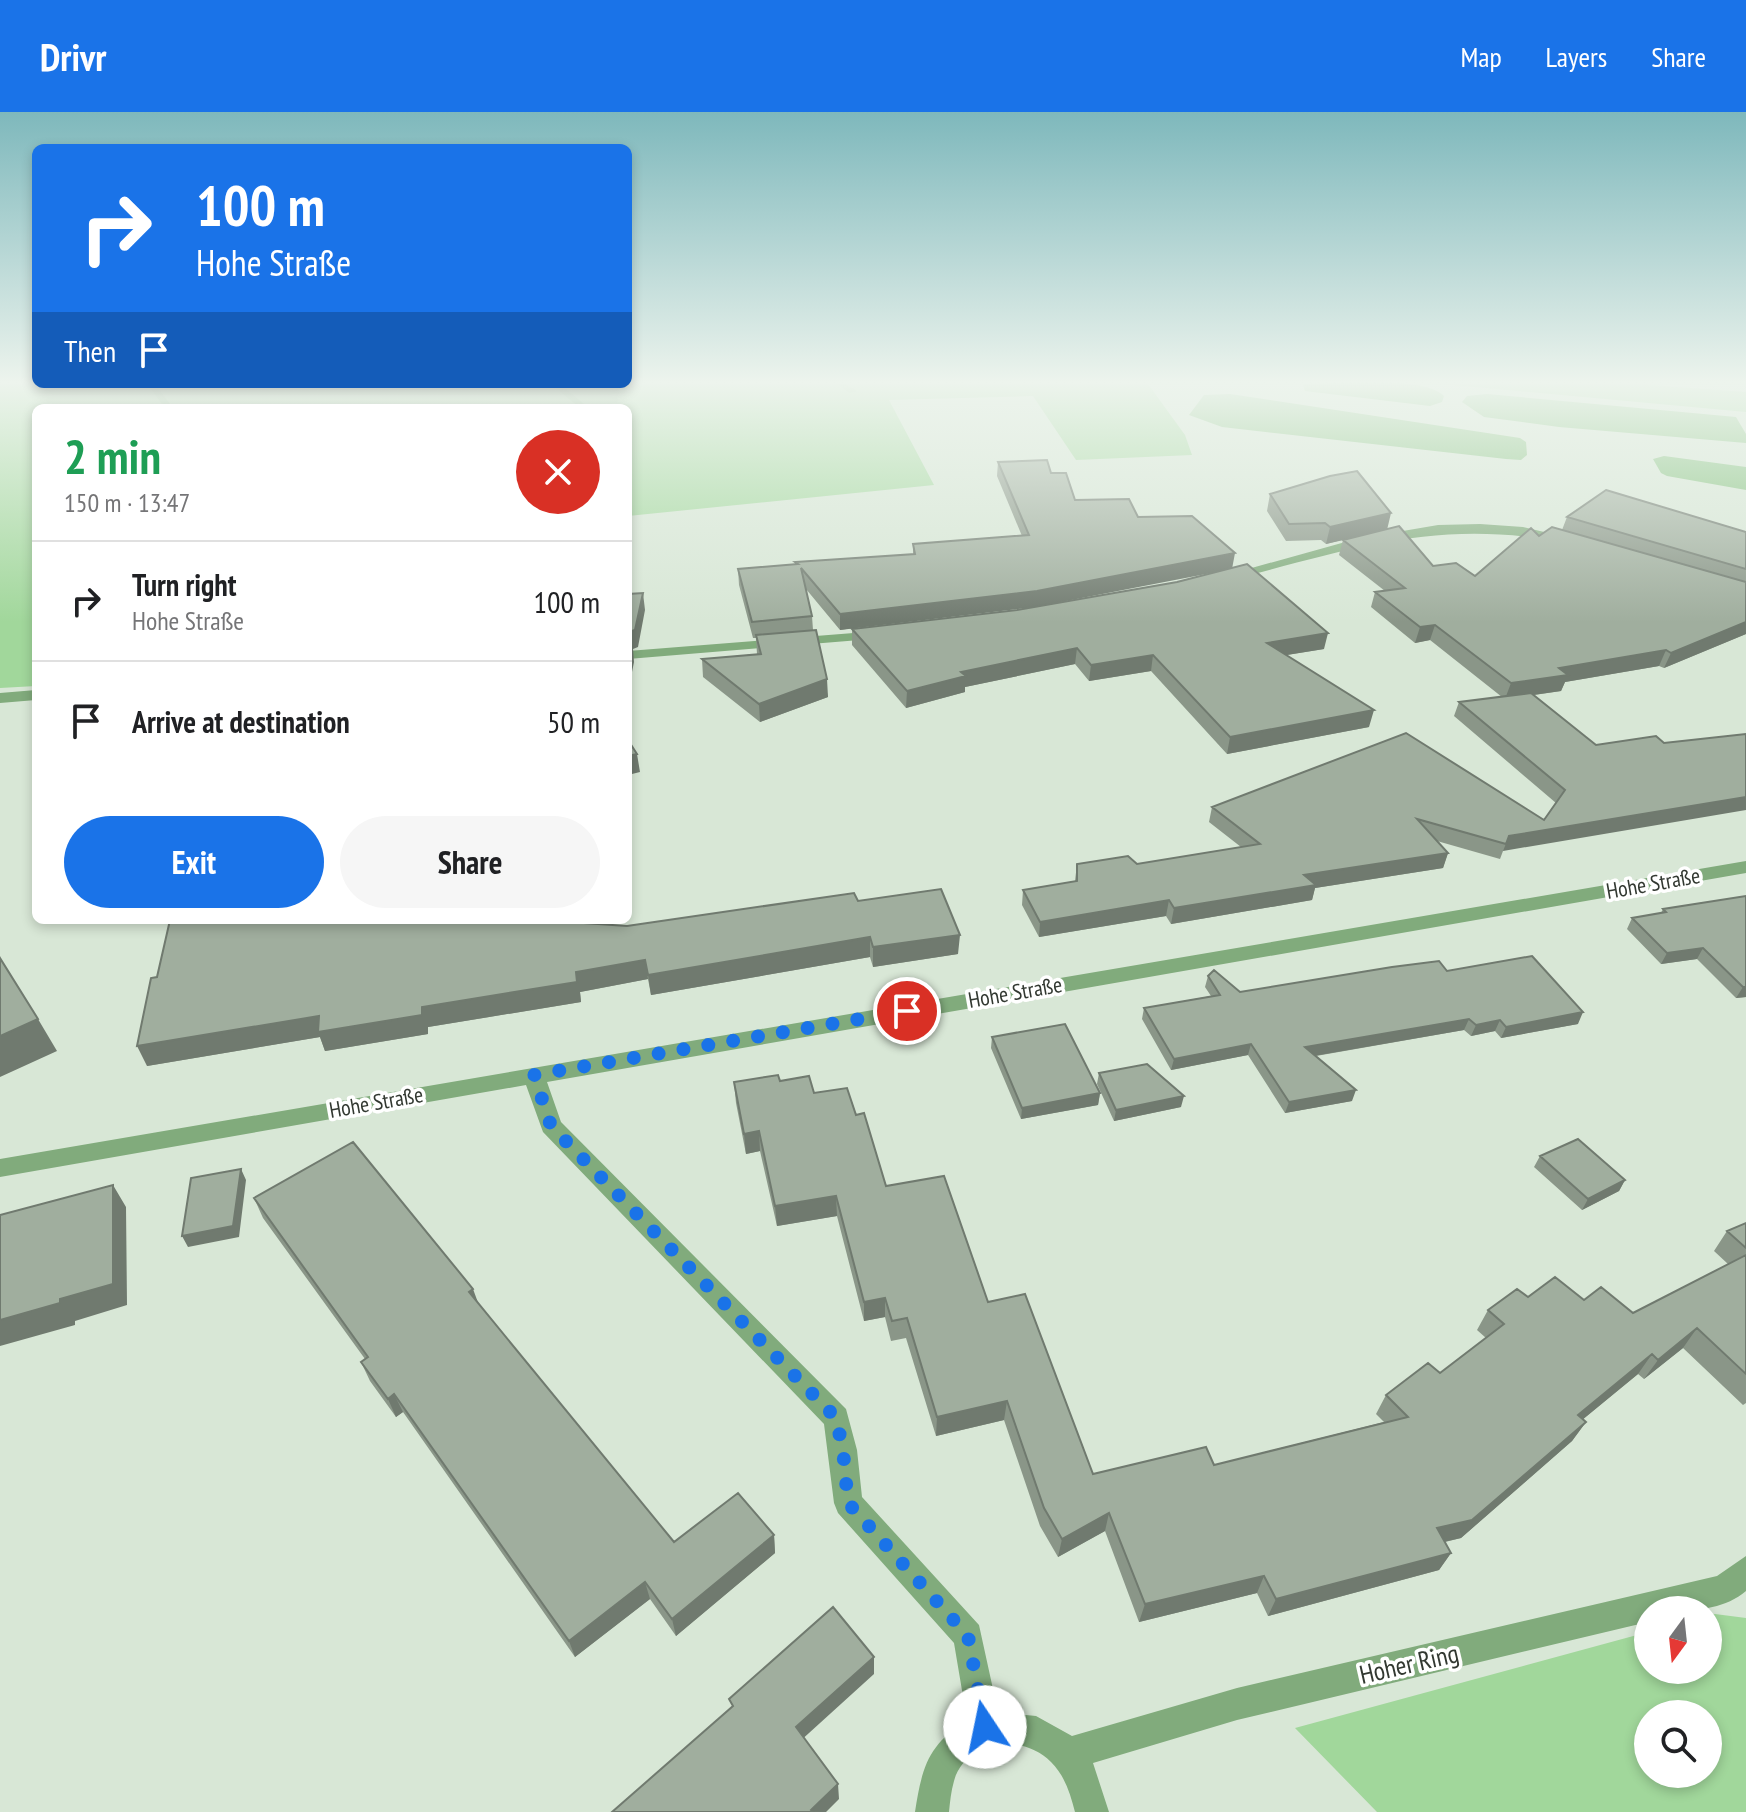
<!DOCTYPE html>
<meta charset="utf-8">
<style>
:root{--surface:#fff;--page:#f6f6f6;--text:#202124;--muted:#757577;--line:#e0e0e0;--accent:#1a73e8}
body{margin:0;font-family:"PT Sans Narrow",sans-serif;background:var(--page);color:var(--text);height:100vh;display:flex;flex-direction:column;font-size:30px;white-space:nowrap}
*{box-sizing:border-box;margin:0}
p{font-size:26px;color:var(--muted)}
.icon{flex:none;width:44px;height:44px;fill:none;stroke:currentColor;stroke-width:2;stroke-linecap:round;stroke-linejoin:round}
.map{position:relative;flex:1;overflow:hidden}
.panel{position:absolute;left:32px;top:292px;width:600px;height:520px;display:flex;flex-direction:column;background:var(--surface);border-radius:12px;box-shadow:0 4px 12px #0003}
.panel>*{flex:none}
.hud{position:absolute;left:32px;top:32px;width:600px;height:244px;border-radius:12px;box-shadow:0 4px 12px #0003;background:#1a73e8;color:#fff;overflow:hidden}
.needle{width:52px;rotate:195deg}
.buttons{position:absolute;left:1634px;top:1484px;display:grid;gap:16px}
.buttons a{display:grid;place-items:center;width:88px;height:88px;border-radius:50%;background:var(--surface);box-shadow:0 4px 12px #0003;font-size:40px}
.pin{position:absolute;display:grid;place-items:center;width:68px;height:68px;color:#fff;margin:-34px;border:4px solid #fff;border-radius:50%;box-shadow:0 2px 8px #0007}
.me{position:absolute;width:88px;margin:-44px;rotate:349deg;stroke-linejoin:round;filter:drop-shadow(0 0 6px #0008)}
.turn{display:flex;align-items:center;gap:28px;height:168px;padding:0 32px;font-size:36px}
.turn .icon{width:104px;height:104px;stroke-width:2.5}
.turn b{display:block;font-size:56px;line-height:68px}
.then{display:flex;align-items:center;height:76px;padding:0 32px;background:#0003;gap:16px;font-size:30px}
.round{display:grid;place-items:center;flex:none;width:84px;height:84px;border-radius:42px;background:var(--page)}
.head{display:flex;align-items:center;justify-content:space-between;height:136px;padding:0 32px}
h1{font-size:48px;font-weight:700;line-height:60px;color:#1e9e55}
.button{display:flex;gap:16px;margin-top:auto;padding:16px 32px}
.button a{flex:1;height:92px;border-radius:48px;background:var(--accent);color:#fff;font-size:32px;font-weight:700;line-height:92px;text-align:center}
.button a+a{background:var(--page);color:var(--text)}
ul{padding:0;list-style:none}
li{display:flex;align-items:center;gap:24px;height:120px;padding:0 32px;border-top:2px solid var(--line)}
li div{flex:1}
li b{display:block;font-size:30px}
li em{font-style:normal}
header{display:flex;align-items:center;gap:48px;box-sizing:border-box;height:112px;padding:0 40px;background:var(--accent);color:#fff}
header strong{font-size:38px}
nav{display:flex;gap:44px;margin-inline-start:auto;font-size:28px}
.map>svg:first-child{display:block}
.green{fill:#a1d79b;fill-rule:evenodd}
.water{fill:#80bf79}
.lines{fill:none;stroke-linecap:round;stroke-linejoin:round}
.stream{fill:#80bf79;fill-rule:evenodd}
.minor{fill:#81ab7c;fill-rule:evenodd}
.wall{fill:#8a9688}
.shaded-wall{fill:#707a6f}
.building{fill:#a0ae9e;stroke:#707a6f;stroke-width:2}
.route{stroke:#1a73e8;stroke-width:14;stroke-dasharray:0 25.2}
.labels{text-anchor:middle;stroke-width:7;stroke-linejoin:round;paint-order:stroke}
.street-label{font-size:22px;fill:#323831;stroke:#fff}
.near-street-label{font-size:26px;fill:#323831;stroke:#fff}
</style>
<header>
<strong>Drivr</strong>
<nav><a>Map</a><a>Layers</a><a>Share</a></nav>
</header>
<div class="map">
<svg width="1746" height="1700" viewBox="0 0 1746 1700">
<rect width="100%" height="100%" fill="#d8e7d6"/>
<path class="green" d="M0 272H1148L1185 323 1192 343 1076 348 1033 284 889 288 934 373 628 404V296H36V574L0 576Z
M1442 272H1636L1746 280V300Z
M1715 1502 1746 1506V1700H1377L1295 1616 1648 1520V1558H1708V1504ZM1708 1602V1662H1648V1602Z"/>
<path class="water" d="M1303 272C1334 272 1423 263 1444 284L1442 290 1430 294 1305 279Z
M1230 282 1520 326 1526 330 1527 343 1521 348 1506 347 1222 315 1189 303 1204 283Z
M1487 282 1736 305 1746 322V331L1559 315 1484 305 1462 290 1467 284Z
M1664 344 1746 355V378L1667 364 1661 361 1653 347Z"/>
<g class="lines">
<path class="stream" d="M147 272H155L173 296H165Z
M551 272H560L589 296H580Z
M837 272H846L857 279 850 281Z"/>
<path class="minor" d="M1480 412 1523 415 1574 427 1567 431C1436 406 1354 437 1230 468L1223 464 1356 427 1438 413Z
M879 519 886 523 884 526 628 547V539Z
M36 578V588L0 591V581Z
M1746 749V761L547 970 561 1010 846 1297 857 1338 862 1385 979 1513 998 1600 1036 1604 1072 1624 1237 1576 1717 1464 1746 1444V1479C1719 1502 1682 1498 1648 1498V1510L1237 1608 1093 1651 1109 1700H1075C1070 1681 1065 1664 1051 1650 1023 1621 966 1627 954 1669 951 1679 950 1690 949 1700H915C922 1655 928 1633 967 1608L954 1531 838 1401 834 1391 824 1312 543 1020 526 973 0 1065V1047Z"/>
</g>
<path class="wall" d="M998 350 1051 361 1075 388 1138 405 1233 456 1324 537 1286 543 1369 615 1227 642 1151 559 1089 569 1075 552 965 575V580L906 596 852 533V517L1017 498 1177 470 1215 460 840 518 806 477 812 504 813 518 828 585 760 610 703 565 702 547 757 542 756 526H753L739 473 738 457 796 452 795 450 913 442V432L1022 424 997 364Z
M1270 382 1387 417 1433 454 1475 464 1539 424 1562 418 1567 405 1746 420V522L1664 556 1659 554 1565 570 1561 579 1534 583 1596 633 1656 624 1503 739 1500 747 1437 729 1448 741 1443 756 1315 776 1312 788 1171 812 1166 804 1039 825 1022 793 1023 778 1075 769 1077 752H1137L1241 735 1209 710 1212 695 1544 708 1556 691 1454 604 1459 590 1502 585 1430 528 1415 531 1371 495 1375 480 1385 479 1339 443 1343 428 1361 423 1326 432 1321 428 1286 429 1267 399Z
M1746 784V885L1736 886 1697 847 1661 852 1627 817 1632 806 1661 801 1663 797Z
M858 789 958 842 873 855 870 845 651 883 648 867 580 880 581 890 428 915V922L325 939 320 925 147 954 157 865 584 811 627 814Z
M1447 859 1578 912 1501 926 1495 919 1471 924 1464 918 1316 944 1352 989 1285 1001 1248 943 1171 958 1142 907 1144 896 1211 884 1205 875 1208 864 1240 880Z
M992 925 1100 981 1098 993 1021 1007 991 936Z
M1099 961 1181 995 1114 1009 1097 972Z
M780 969 814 981 856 1003 886 1074 988 1190 1093 1362 1214 1353 1384 1310 1376 1302 1386 1283 1440 1261 1486 1226 1477 1218 1488 1198 1528 1185 1584 1188 1633 1201 1728 1152 1714 1139 1727 1119 1746 1111V1291L1743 1293 1683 1236 1644 1267 1638 1262 1582 1308 1586 1310 1572 1329 1461 1426 1445 1430 1451 1441 1439 1458 1268 1504 1257 1481 1139 1510 1105 1419 1058 1445 1040 1414 1004 1308 936 1324 906 1226 891 1229 885 1205 864 1209 837 1104 777 1114 760 1039 746 1042 736 991 734 970Z
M1540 1044 1625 1068 1619 1079 1582 1098 1534 1055Z
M254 1086 478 1192 674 1430 774 1423 775 1441 676 1524 650 1487 575 1545 403 1300 396 1305 370 1269 361 1250 365 1247 263 1106Z"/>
<path class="shaded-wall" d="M1391 401 1387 418 1326 432 1330 415Z
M1235 441 1232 457 1035 495 840 518V502Z
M643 481 645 498 638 535 633 537 634 550 628 580V520Z
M1746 510V522L1664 556 1671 541Z
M1435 513 1430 528 1415 531 1420 515Z
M1328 521 1324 537 1263 547 1267 531Z
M1077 536 1075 552 965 575V580L906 596 907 579 961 560Z
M1666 538 1659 554 1565 570 1561 579 1505 587 1511 571 1559 556Z
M1153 543 1151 559 1089 569 1091 553Z
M827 567 828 585 760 610 759 592Z
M1374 598 1369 615 1227 642 1230 625Z
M637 642 640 660 628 663V644Z
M1746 685V698L1503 739 1509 724Z
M1448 741 1443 756 1315 776 1312 788 1171 812 1174 796 1304 763Z
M1169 788 1166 804 1039 825 1040 810Z
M960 823 958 842 873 855V835Z
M870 825V845L651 883 648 863Z
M1703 836 1697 847 1661 852 1667 841Z
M645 848 648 867 580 880 581 890 428 915V922L325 939 320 925 147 954 137 934 319 904Z
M1743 875H1746V885L1736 886Z
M1583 900 1578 912 1501 926 1506 915Z
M38 907 57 939 0 965V924Z
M1469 907 1464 918 1302 946 1305 935Z
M1500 908 1495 919 1471 924 1476 913Z
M1251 932 1248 943 1171 958 1174 947Z
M1356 978 1352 989 1285 1001 1289 990Z
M1100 981 1098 993 1021 1007 1022 996Z
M1184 984 1181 995 1114 1009 1116 998Z
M759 1019 760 1039 746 1042 744 1022Z
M241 1057 246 1068 239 1125 188 1135 182 1124Z
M1625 1068 1619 1079 1582 1098 1588 1087Z
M113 1073 126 1095 127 1193 75 1209V1213L0 1234V1208L60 1187Z
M836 1084 837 1104 777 1114 775 1094Z
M473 1177 480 1196 469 1180Z
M885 1186V1205L864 1209V1190Z
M1697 1216 1683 1236 1644 1267 1658 1248Z
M1652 1242 1638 1262 1565 1322 1578 1303Z
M394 1282 403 1300 396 1305 388 1287Z
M1007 1289 1004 1308 936 1324 937 1305Z
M1586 1310 1572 1329 1461 1426 1426 1434 1437 1416Z
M1109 1401 1105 1419 1058 1445 1062 1427Z
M774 1423 775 1441 676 1524 672 1507Z
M1451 1441 1439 1458 1268 1504 1276 1487Z
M1264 1464 1257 1481 1139 1510 1145 1492Z
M645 1470 650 1487 575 1545 569 1529Z
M874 1545V1562L798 1631 796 1615Z
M838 1672 839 1687 826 1700H811V1698Z"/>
<path class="building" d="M1047 348 1051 361H1066L1075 388 1129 387 1138 405 1192 404 1235 441 1037 479 840 502 801 456 812 504 752 510 738 457 798 452 795 450 915 442 913 432 1029 423 998 350Z
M1357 359 1391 401 1330 415 1325 411 1289 412 1270 382 1330 364Z
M1606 378 1746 420V457L1567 405Z
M1399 414 1433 454 1456 451 1475 464 1531 416 1539 424 1552 415 1746 470V510L1671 541 1666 538 1559 556 1568 563 1511 571 1435 513 1420 515 1375 480 1405 476 1343 428Z
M1247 452 1328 521 1267 531 1374 598 1230 625 1153 543 1091 553 1077 536 961 560 966 564 907 579 852 517 1017 498 1177 470Z
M643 481 635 518 628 520V482Z
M816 518 827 567 759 592 702 547 761 542 756 523Z
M628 532H632L628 551Z
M1531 581 1596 633 1656 624 1664 631 1746 622V685L1509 724 1506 732 1417 707 1448 741 1304 763 1316 773 1174 796 1169 788 1040 810 1023 778 1077 769V752L1128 744 1137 752 1260 732 1212 695 1406 621 1544 708 1565 678 1459 590Z
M628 628 637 642 628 644Z
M941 777 960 823 873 835 870 825 648 863 645 848 576 860 577 870 422 895V903L318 920 319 904 137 934 151 866 157 865 170 808H582L584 811 627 814 854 781 858 789Z
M1746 784V875H1743L1703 836 1667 841 1632 806 1666 800 1663 797Z
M1532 844 1583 900 1506 915 1500 908 1476 913 1469 907 1305 935 1356 978 1289 990 1251 932 1174 947 1144 896 1220 883 1208 864 1214 858 1240 880 1392 855 1439 849 1447 859Z
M0 846 38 907 0 924Z
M1065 912 1100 981 1022 996 992 925Z
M1147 952 1184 984 1116 998 1099 961Z
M778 963 780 969 809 964 814 981 847 976 856 1003 864 1001 886 1074 944 1064 988 1190 1025 1182 1093 1362 1206 1335 1214 1353 1408 1305 1386 1283 1428 1251 1440 1261 1504 1212 1488 1198 1517 1177 1528 1185 1555 1165 1584 1188 1601 1175 1633 1201 1746 1143V1262L1697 1216 1658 1248 1652 1242 1578 1303 1586 1310 1472 1408 1437 1416 1451 1441 1276 1487 1264 1464 1145 1492 1109 1401 1062 1427 1044 1396 1007 1289 937 1305 907 1206 892 1209 885 1186 864 1190 836 1084 775 1094 759 1019 744 1022 734 970Z
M1578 1027 1625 1068 1588 1087 1540 1044Z
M353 1030 473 1177 469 1180 674 1430 738 1381 774 1423 672 1507 645 1470 569 1529 394 1282 388 1287 361 1250 368 1245 254 1086Z
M241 1057 233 1114 182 1124 191 1066Z
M113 1073V1172L60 1187V1191L0 1208V1103Z
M1746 1111V1136L1727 1119Z
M833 1495 874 1545 796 1615 838 1672 811 1698 813 1700H612L733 1594 729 1587Z"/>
<linearGradient id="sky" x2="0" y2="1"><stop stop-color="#7eb8bc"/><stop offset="0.53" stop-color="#edf4ed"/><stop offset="1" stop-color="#edf4ed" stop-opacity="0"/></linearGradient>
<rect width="1746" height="510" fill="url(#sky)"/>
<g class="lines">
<path class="route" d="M907 899 534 963 551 1014 836 1306 843 1338 848 1391 968 1524 985 1615"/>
</g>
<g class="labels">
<g class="street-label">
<text transform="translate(1653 771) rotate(-10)" y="8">Hohe Straße</text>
<text transform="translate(1015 880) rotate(-10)" y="8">Hohe Straße</text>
<text transform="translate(376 990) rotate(-10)" y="8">Hohe Straße</text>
</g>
<g class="near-street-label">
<text transform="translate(1409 1552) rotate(-13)" y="9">Hoher Ring</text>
</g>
</g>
</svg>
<div class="buttons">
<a><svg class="needle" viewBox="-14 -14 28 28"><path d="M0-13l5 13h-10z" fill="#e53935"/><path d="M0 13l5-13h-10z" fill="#757577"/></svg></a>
<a><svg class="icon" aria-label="search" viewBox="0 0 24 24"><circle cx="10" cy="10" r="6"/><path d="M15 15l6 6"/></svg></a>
</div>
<div class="pin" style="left:907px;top:899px;background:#d93025"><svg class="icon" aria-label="arrive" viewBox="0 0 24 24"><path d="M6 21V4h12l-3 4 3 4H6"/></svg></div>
<svg class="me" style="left:985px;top:1615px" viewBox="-20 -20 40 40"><circle r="19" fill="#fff"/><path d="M0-13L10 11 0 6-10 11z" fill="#1a73e8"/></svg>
<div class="hud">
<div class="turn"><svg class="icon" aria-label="right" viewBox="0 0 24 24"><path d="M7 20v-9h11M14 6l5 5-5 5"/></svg><div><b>100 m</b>Hohe Straße</div></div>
<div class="then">Then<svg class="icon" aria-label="arrive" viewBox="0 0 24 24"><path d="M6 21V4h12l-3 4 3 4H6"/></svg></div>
</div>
<section class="panel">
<div class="head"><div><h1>2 min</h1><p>150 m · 13:47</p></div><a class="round" style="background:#d93025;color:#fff"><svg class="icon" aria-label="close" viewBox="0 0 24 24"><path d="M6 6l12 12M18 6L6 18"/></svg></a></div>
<ul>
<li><svg class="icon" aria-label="right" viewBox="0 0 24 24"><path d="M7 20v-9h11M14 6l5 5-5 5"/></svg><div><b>Turn right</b><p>Hohe Straße</p></div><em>100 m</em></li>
<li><svg class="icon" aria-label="arrive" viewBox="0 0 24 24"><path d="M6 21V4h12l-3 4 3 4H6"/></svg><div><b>Arrive at destination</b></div><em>50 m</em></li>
</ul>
<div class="button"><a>Exit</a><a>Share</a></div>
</section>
</div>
